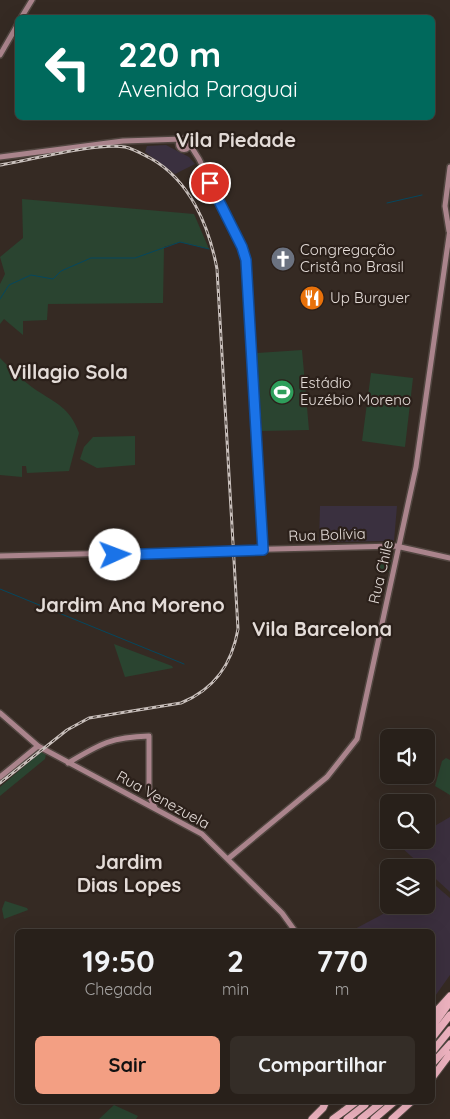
<!DOCTYPE html>
<html lang="pt">
<meta charset="utf-8">
<style>
:root{--surface:#28201a;--page:#342d27;--text:#f1f3f6;--muted:#a5a3a2;--line:#443e39;--accent:#f39f83}
body{margin:0;font-family:Quicksand,sans-serif;background:var(--page);color:var(--text);height:100vh;display:flex;flex-direction:column;font-size:19px;white-space:nowrap}
*{box-sizing:border-box;margin:0}
p{font-size:16px;color:var(--muted)}
.icon{flex:none;width:28px;height:28px;fill:none;stroke:currentColor;stroke-width:2;stroke-linecap:round;stroke-linejoin:round}
.map{position:relative;flex:1;overflow:hidden}
.panel{position:absolute;left:15px;top:929px;width:420px;height:175px;display:flex;flex-direction:column;background:var(--surface);border-radius:8px;box-shadow:0 5px 20px #0002,0 0 0 1px var(--line)}
.panel>*{flex:none}
.top-card{position:absolute;left:15px;top:15px;width:420px;height:105px;border-radius:8px;box-shadow:0 5px 20px #0002,0 0 0 1px var(--line);background:#00695c;color:#fff;overflow:hidden}
.controls{position:absolute;left:380px;top:729px;display:grid;gap:10px}
.controls a{display:grid;place-items:center;width:55px;height:55px;border-radius:8px;background:var(--surface);box-shadow:0 5px 20px #0002,0 0 0 1px var(--line);font-size:25px}
.pin{position:absolute;display:grid;place-items:center;width:42px;height:42px;color:#fff;margin:-21px;border:2px solid #fff;border-radius:50%;box-shadow:0 1px 5px #0007}
.me{position:absolute;width:55px;margin:-28px;rotate:88deg;stroke-linejoin:round;filter:drop-shadow(0 0 4px #0008)}
.turn{display:flex;align-items:center;gap:18px;height:105px;padding:0 20px;font-size:22px}
.turn .icon{width:65px;height:65px;stroke-width:2.5}
.turn b{display:block;font-size:35px;line-height:42px}
.eta{display:flex;justify-content:space-evenly;align-items:center;height:85px;text-align:center}
.eta b{font-size:30px;font-weight:800;line-height:35px}
.button{display:flex;gap:10px;margin-top:auto;padding:10px 20px}
.button a{flex:1;height:58px;border-radius:8px;background:var(--accent);color:#111;font-size:20px;font-weight:800;line-height:58px;text-align:center}
.button a+a{background:var(--page);color:var(--text)}
.map>svg:first-child{display:block}
.industrial{fill:#3b2f3e}
.education{fill:#3a303f}
.green{fill:#2a4430}
.lines{fill:none;stroke-linecap:round;stroke-linejoin:round}
.stream{stroke:#05475e;stroke-width:1}
.secondary-casing{stroke:#514640;stroke-width:8}
.highway-casing{stroke:#514640;stroke-width:9}
.secondary{stroke:#aa848c;stroke-width:5}
.highway{stroke:#edb2bf;stroke-width:7}
.rail-casing{stroke:#c8bfbb;stroke-width:3}
.rail{stroke:#2b201a;stroke-width:1;stroke-dasharray:4;stroke-linecap:butt}
.highway-bridge-casing{stroke:#514640;stroke-width:9;stroke-linecap:butt}
.highway-bridge{stroke:#edb2bf;stroke-width:7}
.route-casing{stroke:#114b97;stroke-width:12}
.route{stroke:#1a73e8;stroke-width:9}
.labels{text-anchor:middle;stroke-width:4.5;stroke-linejoin:round;paint-order:stroke}
.poi-label{font-size:15px;fill:#e4dcd8;stroke:#2b201a;text-anchor:start}
.street-label{font-size:15px;fill:#e4dcd8;stroke:#2b201a}
.district-label{font-size:20px;font-weight:bold;fill:#e4dcd8;stroke:#2b201a}
</style>
<div class="map">
<svg width="450" height="1119" viewBox="0 0 450 1119">
<rect width="100%" height="100%" fill="#352a23"/>
<path class="industrial" d="M450 817V892L426 870V868L423 867 400 846 411 840H426V831Z
M436 886 450 898V975L433 999 432 931H351L400 905H426V891Z"/>
<path class="education" d="M166 145 189 157 195 164 175 174 145 152 147 146Z
M320 506H397L394 541 319 542Z"/>
<path class="green" d="M22 199 194 214 209 249 180 242 164 247 163 303 48 304 47 320 23 321V335L4 319 0 324V284L5 274 0 257 23 238Z
M302 350 309 430 262 431 257 353Z
M0 358C11 369 23 381 36 390 56 403 70 408 79 433L69 471 27 473 26 466H22V477L0 475Z
M371 373 413 378 405 447 362 441Z
M135 436V465L97 468 80 459 84 447 93 437Z
M381 548 392 551 389 572 379 571Z
M114 644 172 666 173 668 125 677Z
M42 751 46 754 45 759 0 796V787Z
M446 758 450 760V795L435 786 442 761Z
M5 901 27 908 28 910 4 919 2 909Z
M114 1105 138 1116 136 1119H99Z"/>
<g class="lines">
<path class="stream" d="M387 203 422 195
M0 299 9 285 31 275 53 279 61 271 91 258H135L180 242 209 249
M0 589 184 664"/>
<defs>
<path id="secondary" d="M21 18 32 0
M0 55 18 24
M178.5 144a5.5 5.5 0 1 1 11 0a5.5 5.5 0 1 1-11 0Z
M189 143 199 159 242 247 246 260 263 550
M0 157 123 141 183 139
M449 231 445 206 450 167
M0 556 396 546 450 558
M0 713 38 746 202 834 282 913 295 931
M68 763C100 744 111 737 149 736V795L155 808
M0 777 38 746
M229 858 327 777 357 739 416 467 450 229
M350 1101 353 1119"/>
<path id="highway" d="M432 1016 450 996
M432 1027 450 1002
M432 1038 450 1015
M432 1052 450 1030
M432 1064 450 1044
M432 1078 450 1054
M312 1119 323 1108 326 1101
M333 1119 344 1111
M361 1119 383 1101
M374 1119 395 1101
M392 1119 412 1101"/>
</defs>
<use href="#secondary" class="secondary-casing"/>
<use href="#highway" class="highway-casing"/>
<use href="#secondary" class="secondary"/>
<use href="#highway" class="highway"/>
<defs>
<path id="rail" d="M0 165C31 160 97 142 125 147 134 149 142 154 150 158 190 180 209 226 217 269L238 629C232 664 215 689 181 703L89 718 67 730 0 783"/>
</defs>
<use href="#rail" class="rail-casing"/>
<use href="#rail" class="rail"/>
<defs>
<path id="highway-bridge" d="M344 1111 357 1101
M347 1119 365 1105"/>
</defs>
<use href="#highway-bridge" class="highway-bridge-casing"/>
<use href="#highway-bridge" class="highway-bridge"/>
</g>
<g class="lines">
<defs>
<path id="route" d="M115 555 263 550 246 260 242 247 210 183"/>
</defs>
<use href="#route" class="route-casing"/>
<use href="#route" class="route"/>
</g>
<defs>
<symbol id="church-disc" viewBox="-11 -11 22 22"><circle r="9.5" fill="#6b7280" stroke="#2b201a"/><path d="M-1.2-6h2.4v3.5h3.3v2.4h-3.3V6h-2.4V-.1h-3.3v-2.4h3.3Z" fill="#fff"/></symbol>
<symbol id="restaurant-disc" viewBox="-11 -11 22 22"><circle r="9.5" fill="#e8710a" stroke="#2b201a"/><path d="M-5-6h1v4h1v-4h1v4h1v-4h1v5L-1.5 .5V6h-2V.5L-5-1ZM5-6V6H3V1.5H1.5Q1.5-4 5-6Z" fill="#fff"/></symbol>
<symbol id="stadium-disc" viewBox="-11 -11 22 22"><circle r="9.5" fill="#2e9e5b" stroke="#2b201a"/><path d="M0-5a6.5 5 0 1 0 0 10a6.5 5 0 1 0 0-10ZM-3.5-1.8h7v3.6h-7Z" fill="#fff"/></symbol>
</defs>
<g fill-rule="evenodd">
<use href="#church-disc" x="269" y="245" width="28" height="28"/>
<use href="#restaurant-disc" x="298" y="284" width="28" height="28"/>
<use href="#stadium-disc" x="268" y="378" width="28" height="28"/>
</g>
<g class="labels">
<g class="poi-label">
<text x="300" y="255">Congregação<tspan x="300" dy="17">Cristâ no Brasil</tspan></text>
<text x="330" y="303">Up Burguer</text>
<text x="300" y="388">Estádio<tspan x="300" dy="17">Euzébio Moreno</tspan></text>
</g>
<g class="street-label">
<text transform="translate(327 535) rotate(-2)" y="5">Rua Bolívia</text>
<text transform="translate(381 572) rotate(-77)" y="5">Rua Chile</text>
<text transform="translate(163 800) rotate(29)" y="5">Rua Venezuela</text>
</g>
<g class="district-label">
<text x="236" y="147">Vila Piedade</text>
<text x="68" y="379">Villagio Sola</text>
<text x="130" y="612">Jardim Ana Moreno</text>
<text x="322" y="636">Vila Barcelona</text>
<text x="129" y="869">Jardim<tspan x="129" dy="23">Dias Lopes</tspan></text>
</g>
</g>
</svg>
<div class="controls">
<a><svg class="icon" aria-label="sound" viewBox="0 0 24 24"><path d="M4 9h4l5-4v14l-5-4H4zM17 9q2 3 0 6"/></svg></a>
<a><svg class="icon" aria-label="search" viewBox="0 0 24 24"><circle cx="10" cy="10" r="6"/><path d="M15 15l6 6"/></svg></a>
<a><svg class="icon" aria-label="layers" viewBox="0 0 24 24"><path d="M12 4l9 5-9 5-9-5zM3 14l9 5 9-5"/></svg></a>
</div>
<div class="pin" style="left:210px;top:183px;background:#d93025"><svg class="icon" aria-label="arrive" viewBox="0 0 24 24"><path d="M6 21V4h12l-3 4 3 4H6"/></svg></div>
<svg class="me" style="left:115px;top:555px" viewBox="-20 -20 40 40"><circle r="19" fill="#fff"/><path d="M0-13L10 11 0 6-10 11z" fill="#1a73e8"/></svg>
<div class="top-card">
<div class="turn"><svg class="icon" aria-label="left" viewBox="0 0 24 24"><path d="M17 20v-9H6M10 6l-5 5 5 5"/></svg><div><b>220 m</b>Avenida Paraguai</div></div>
</div>
<section class="panel">
<div class="eta">
<div><b>19:50</b><p>Chegada</p></div>
<div><b>2</b><p>min</p></div>
<div><b>770</b><p>m</p></div>
</div>
<div class="button"><a>Sair</a><a>Compartilhar</a></div>
</section>
</div>
